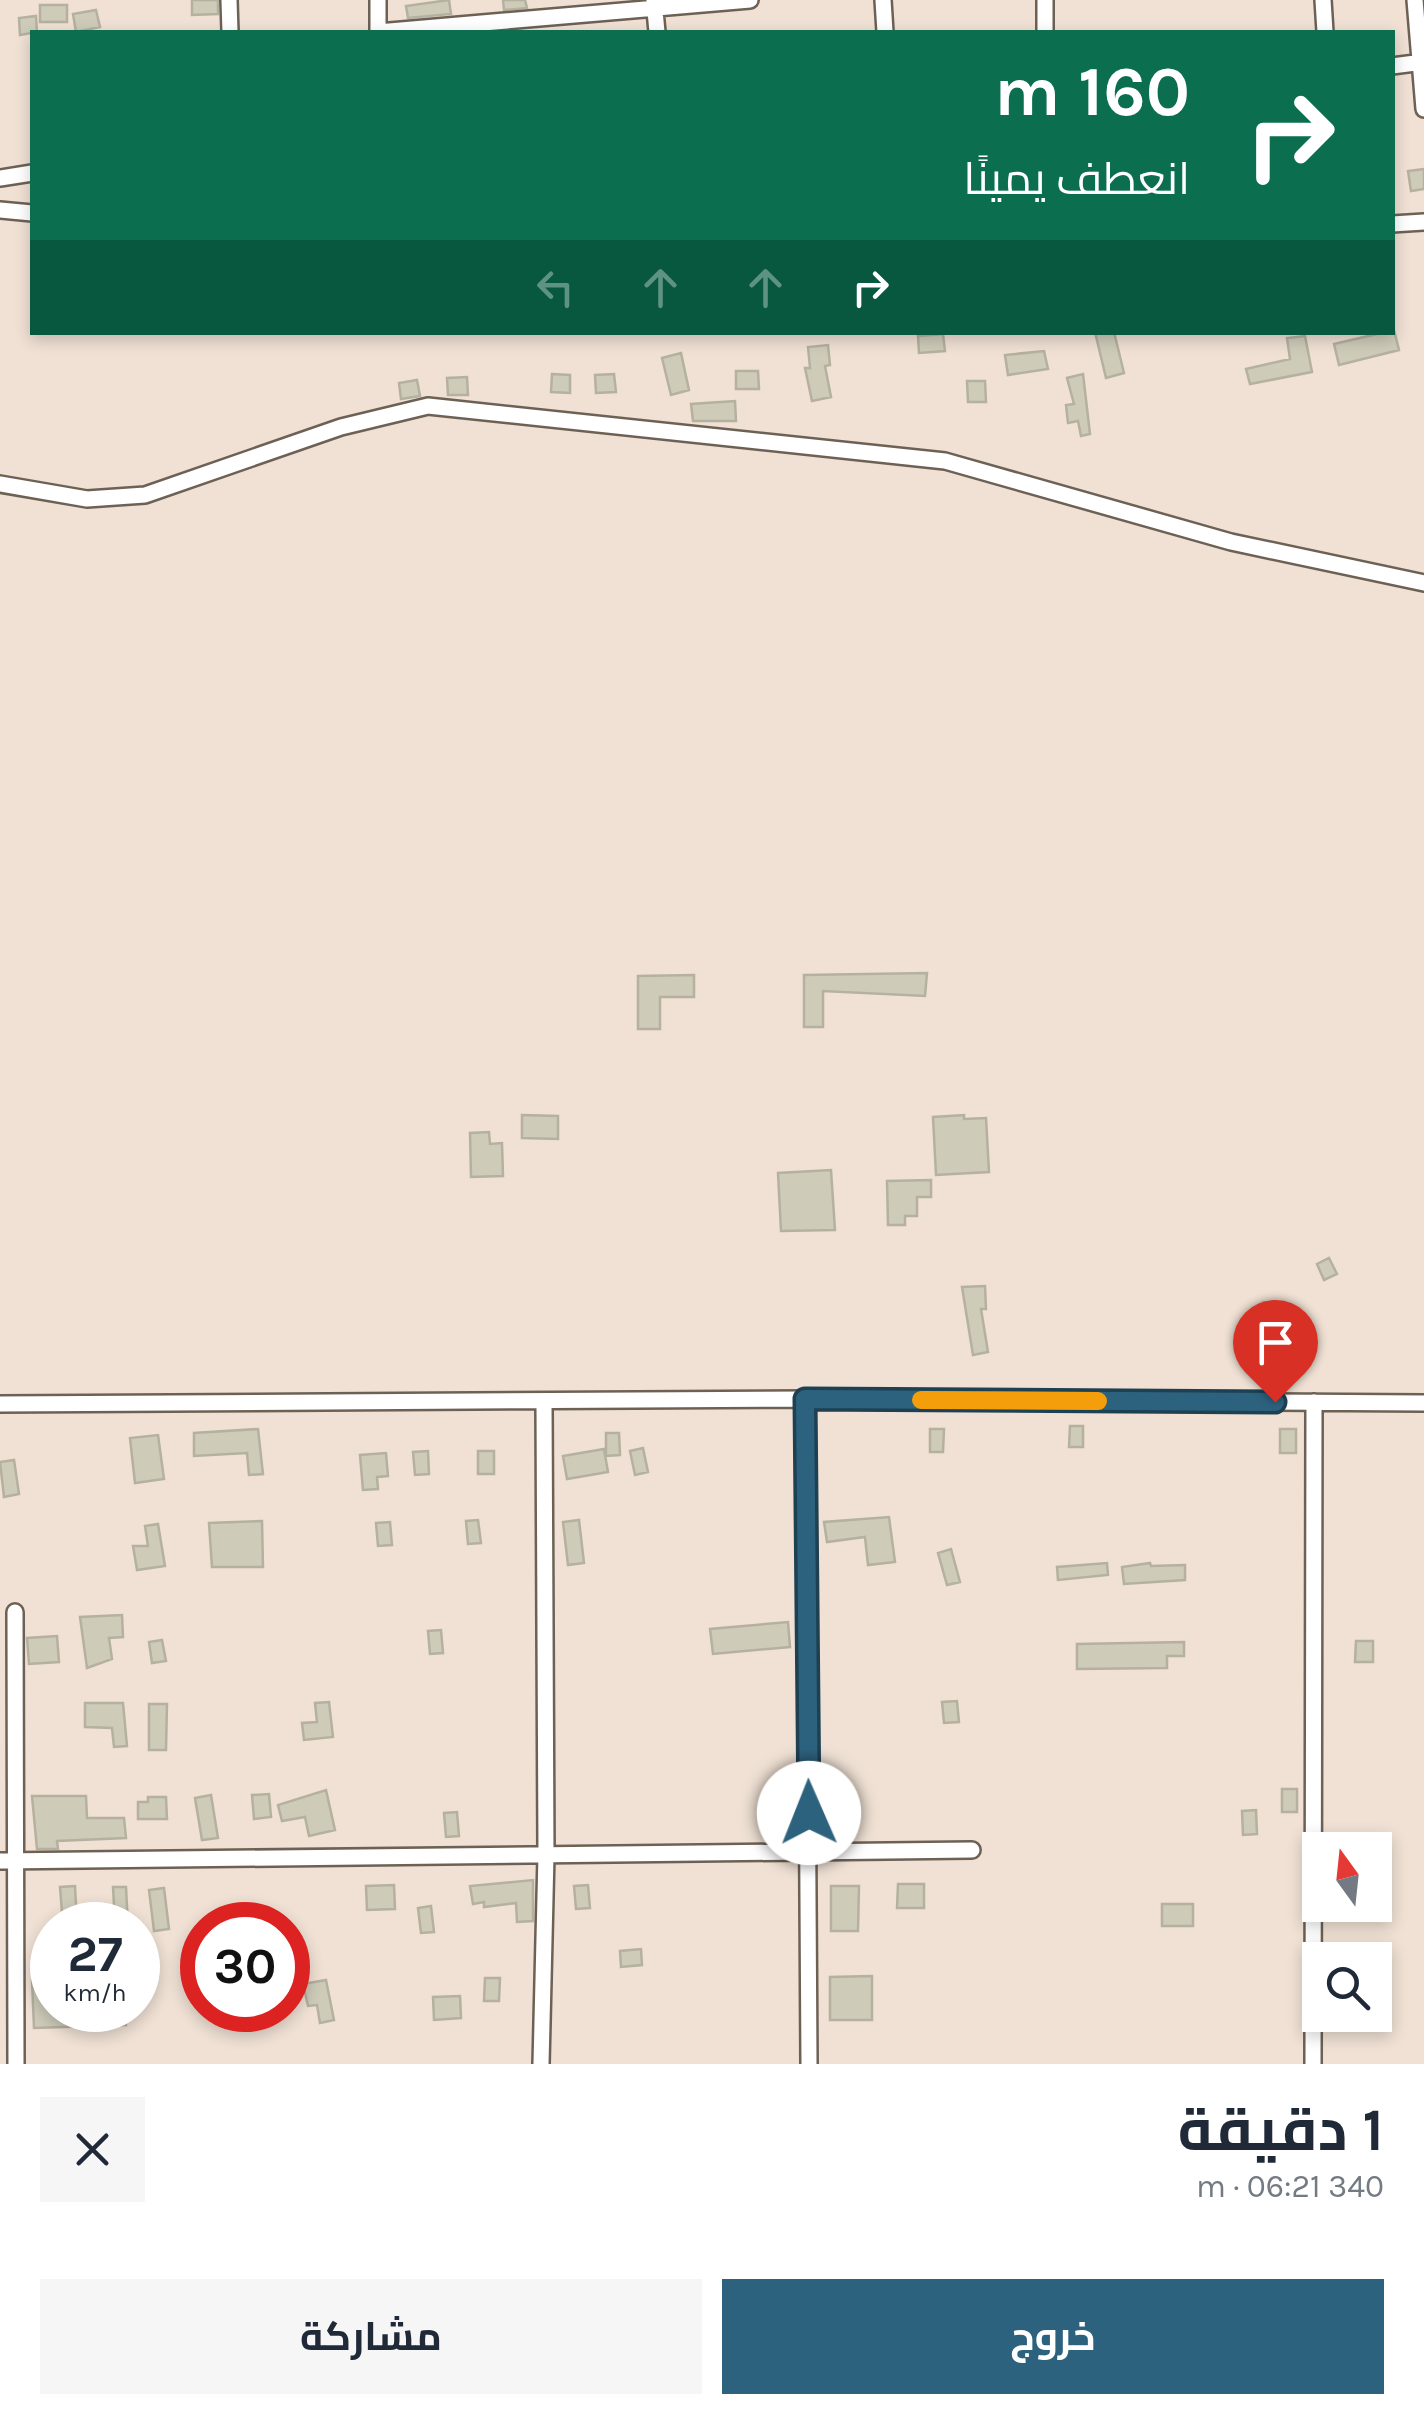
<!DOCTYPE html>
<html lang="ar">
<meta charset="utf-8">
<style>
:root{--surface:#fff;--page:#f6f6f7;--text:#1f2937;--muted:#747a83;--accent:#2d627e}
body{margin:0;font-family:Karla,Cairo,sans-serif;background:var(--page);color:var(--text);direction:rtl;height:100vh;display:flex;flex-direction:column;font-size:38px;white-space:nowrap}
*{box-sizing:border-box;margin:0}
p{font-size:32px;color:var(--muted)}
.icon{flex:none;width:55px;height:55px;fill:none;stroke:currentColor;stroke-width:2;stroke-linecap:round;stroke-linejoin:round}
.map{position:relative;height:2064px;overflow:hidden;direction:ltr}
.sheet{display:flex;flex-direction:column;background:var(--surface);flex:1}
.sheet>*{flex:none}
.top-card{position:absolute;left:30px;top:30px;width:1365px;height:305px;border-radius:0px;box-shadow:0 5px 15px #0003;direction:rtl;background:#0b6e4f;color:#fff;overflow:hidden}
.needle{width:65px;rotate:345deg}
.controls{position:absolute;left:1302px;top:1832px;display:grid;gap:20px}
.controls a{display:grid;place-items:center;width:90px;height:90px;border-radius:0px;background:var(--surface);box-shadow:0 5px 15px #0003;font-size:50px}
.speed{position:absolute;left:30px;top:1902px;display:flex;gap:20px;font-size:50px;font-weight:700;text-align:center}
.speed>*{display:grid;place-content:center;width:130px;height:130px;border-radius:50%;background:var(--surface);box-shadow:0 5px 15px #0003;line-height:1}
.speed small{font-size:25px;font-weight:400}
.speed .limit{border:15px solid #d22;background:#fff;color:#111}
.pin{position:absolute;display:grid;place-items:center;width:85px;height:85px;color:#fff;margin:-102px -42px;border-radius:50% 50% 50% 0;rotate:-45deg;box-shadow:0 0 10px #0007}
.pin .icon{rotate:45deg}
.me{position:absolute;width:110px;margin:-55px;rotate:359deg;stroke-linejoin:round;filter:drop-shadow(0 0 8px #0008)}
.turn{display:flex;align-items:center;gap:35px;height:210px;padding:0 40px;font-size:45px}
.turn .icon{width:130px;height:130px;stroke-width:2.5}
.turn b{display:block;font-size:70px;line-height:85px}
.lanes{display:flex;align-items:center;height:95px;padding:0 40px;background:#0003;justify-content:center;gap:50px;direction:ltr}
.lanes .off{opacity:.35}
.round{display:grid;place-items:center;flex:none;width:105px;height:105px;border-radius:0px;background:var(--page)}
.summary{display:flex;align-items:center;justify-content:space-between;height:170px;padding:0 40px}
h1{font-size:60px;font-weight:700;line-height:75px}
.cta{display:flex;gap:20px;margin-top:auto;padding:20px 40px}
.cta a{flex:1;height:115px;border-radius:0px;background:var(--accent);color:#fff;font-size:40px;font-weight:700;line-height:115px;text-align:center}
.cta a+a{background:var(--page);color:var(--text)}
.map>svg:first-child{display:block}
.building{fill:#cecbb9;stroke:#b5b1a0;stroke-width:2.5}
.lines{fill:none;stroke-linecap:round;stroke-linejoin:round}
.street-casing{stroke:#6d6155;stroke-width:20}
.street{stroke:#fff;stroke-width:15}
.route-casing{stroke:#1d4052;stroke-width:25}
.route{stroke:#2d627e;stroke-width:18}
.slow{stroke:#f59e0b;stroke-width:18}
</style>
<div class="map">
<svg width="1424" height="2064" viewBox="0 0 1424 2064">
<rect width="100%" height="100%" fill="#f0e1d4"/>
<path class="building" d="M192 0H218V14L192 15Z
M449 0 451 14 408 18 406 6Z
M503 0H525L527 8 504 10Z
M40 5H67V22H40Z
M96 10 100 27 76 32 73 14Z
M36 16 37 32 20 35 19 18Z
M1424 169V189L1411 191 1408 171Z
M1394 330 1399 350 1339 365 1334 344Z
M1095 332H1114L1124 373 1106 378Z
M943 334 945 351 919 353 918 336Z
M1305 336 1312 372 1250 384 1246 369 1290 359 1287 338Z
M828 345 830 365 825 366 831 397 812 401 805 368H810L808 347Z
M1044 351 1048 369 1008 375 1005 355Z
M681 353 689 390 671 395 662 358Z
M736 371H758L759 389H736Z
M552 374 570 375V393L551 392Z
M614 374 616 392 596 393 595 375Z
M1083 374 1090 434 1081 436 1078 421 1068 423 1066 405 1074 404 1067 378Z
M467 377 468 395H448L447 378Z
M417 380 420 396 401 399 399 383Z
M967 381H985L986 402H968Z
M735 401 736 421H693L691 404Z
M927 973 925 996 823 991V1027H804V975Z
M694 975V997H660V1029H638V976Z
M522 1115 558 1116V1139L522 1138Z
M964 1115V1119L986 1118 989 1172 936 1175 933 1117Z
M489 1132 490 1144 502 1143 503 1176 471 1177 470 1133Z
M831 1170 835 1230 781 1231 778 1173Z
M931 1180V1197H917V1216H905V1225H888L887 1181Z
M1329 1258 1337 1274 1324 1280 1317 1264Z
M985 1286 986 1309H981L988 1352 973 1355 962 1287Z
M1070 1426H1083V1447H1069Z
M258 1429 263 1474 249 1475 247 1453 194 1456V1433Z
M930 1429H944L943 1452H930Z
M1280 1429H1296V1453H1280Z
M606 1433H619L620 1455 606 1456Z
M158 1435 164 1479 135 1483 130 1438Z
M643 1448 648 1472 635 1475 630 1451Z
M604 1449 608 1472 567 1479 563 1456Z
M428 1451 429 1474 415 1475 413 1452Z
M478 1451H494V1474H478Z
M386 1453 388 1476 377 1477 378 1489 363 1490 360 1455Z
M14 1460 19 1494 4 1497 0 1462Z
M889 1517 895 1562 868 1565 865 1537 827 1542 824 1522Z
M478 1520 481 1543 468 1544 466 1521Z
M579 1520 584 1563 568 1565 563 1522Z
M262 1521 263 1567H212L209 1523Z
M390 1522 392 1545 378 1546 376 1523Z
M158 1524 165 1566 137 1570 133 1546H148L145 1526Z
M951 1549 960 1582 947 1585 938 1553Z
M1107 1563 1108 1575 1058 1580 1057 1567Z
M1150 1563 1151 1566 1185 1565V1580L1124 1584 1122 1567Z
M122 1615 123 1637 109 1638 112 1659 87 1668 80 1617Z
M788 1622 790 1647 713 1654 710 1629Z
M441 1630 443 1653 430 1654 428 1631Z
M57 1636 59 1662 29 1664 27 1638Z
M162 1640 166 1661 152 1663 149 1642Z
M1356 1641H1373V1662H1355Z
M1184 1642V1656H1167V1668L1077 1669V1644Z
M957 1701 959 1722 944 1723 942 1702Z
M329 1702 333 1737 304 1740 302 1723 317 1722 315 1703Z
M85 1703H123L127 1746 114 1747 112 1728 85 1727Z
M149 1704H167L166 1750H149Z
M1282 1789H1297V1812H1282Z
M326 1790 335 1830 309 1836 305 1817 282 1821 278 1805Z
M269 1794 271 1817 254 1819 252 1795Z
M211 1795 218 1838 202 1840 195 1798Z
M32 1796H86L87 1818H124L126 1838 57 1841 58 1849H37Z
M148 1797H166L167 1819H138V1802H148Z
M1256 1810 1257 1834 1243 1835 1242 1811Z
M457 1812 459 1836 446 1837 444 1813Z
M533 1880V1921L517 1922 516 1903 484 1907V1902L473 1904 470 1886Z
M898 1884H924V1908H897Z
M394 1885 395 1909 367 1910 366 1886Z
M588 1885 590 1908 576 1909 574 1886Z
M75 1886 77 1925H63L60 1887Z
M831 1886H859L858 1931H831Z
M113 1887H126L128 1925H115Z
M164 1888 169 1929 154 1931 149 1890Z
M1162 1904H1193V1926H1162Z
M431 1906 434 1932 421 1933 418 1908Z
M641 1949 642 1965 621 1967 620 1951Z
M872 1976V2020H830V1977Z
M485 1978H500L499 2001H484Z
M52 1979V2010H125L126 2025 34 2028 32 1980Z
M326 1980 334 2020 320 2023 317 2005 308 2006 303 1984Z
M460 1996 461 2018 434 2020 433 1997Z
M253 2010H266L267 2024 254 2025Z"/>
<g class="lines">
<defs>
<path id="street" d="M229 0 230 32
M378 0V32
M654 0 657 32
M883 0 885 32
M1323 0 1325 32
M1415 0 1424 109
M378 32 750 0
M1045 32V0
M1392 66 1423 62
M0 178 32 173
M0 210 32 213
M1392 224 1424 222
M0 484 87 499 145 495 341 427 428 406 945 461 1231 542 1424 583
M805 1399 809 2064
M0 1404 805 1399 1424 1403
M15 1612 16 2064
M0 1861 972 1850
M541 2064 546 1855 544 1403
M1313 2064 1314 1402"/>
</defs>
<use href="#street" class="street-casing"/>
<use href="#street" class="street"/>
</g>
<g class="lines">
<defs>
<path id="route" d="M809 1813 805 1399 1275 1402"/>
</defs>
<use href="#route" class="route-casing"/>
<use href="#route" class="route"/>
<path class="slow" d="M921 1400 1098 1401"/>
</g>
</svg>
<div class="controls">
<a><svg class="needle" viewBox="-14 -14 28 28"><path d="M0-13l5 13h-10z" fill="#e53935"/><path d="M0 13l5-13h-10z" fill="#747a83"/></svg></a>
<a><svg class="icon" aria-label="search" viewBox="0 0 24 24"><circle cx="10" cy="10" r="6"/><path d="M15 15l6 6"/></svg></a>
</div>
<div class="speed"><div>27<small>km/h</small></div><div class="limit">30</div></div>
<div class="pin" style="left:1275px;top:1402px;background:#d93025"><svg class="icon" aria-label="arrive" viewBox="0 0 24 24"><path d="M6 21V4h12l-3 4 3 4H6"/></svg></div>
<svg class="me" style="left:809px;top:1813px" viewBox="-20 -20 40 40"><circle r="19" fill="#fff"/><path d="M0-13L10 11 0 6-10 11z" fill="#2d627e"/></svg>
<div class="top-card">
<div class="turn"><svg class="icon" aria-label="right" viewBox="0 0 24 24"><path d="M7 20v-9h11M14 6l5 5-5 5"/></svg><div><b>160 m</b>انعطف يمينًا</div></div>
<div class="lanes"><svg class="icon off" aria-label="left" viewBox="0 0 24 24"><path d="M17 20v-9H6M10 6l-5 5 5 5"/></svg><svg class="icon off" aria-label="ahead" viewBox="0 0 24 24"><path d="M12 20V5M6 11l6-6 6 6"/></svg><svg class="icon off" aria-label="ahead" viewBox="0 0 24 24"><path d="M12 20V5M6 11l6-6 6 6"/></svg><svg class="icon" aria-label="right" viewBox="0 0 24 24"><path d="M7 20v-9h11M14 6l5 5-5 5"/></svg></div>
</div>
</div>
<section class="sheet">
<div class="summary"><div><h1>1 دقيقة</h1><p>340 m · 06:21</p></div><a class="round"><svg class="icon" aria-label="close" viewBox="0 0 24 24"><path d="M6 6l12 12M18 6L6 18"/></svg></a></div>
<div class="cta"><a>خروج</a><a>مشاركة</a></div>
</section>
